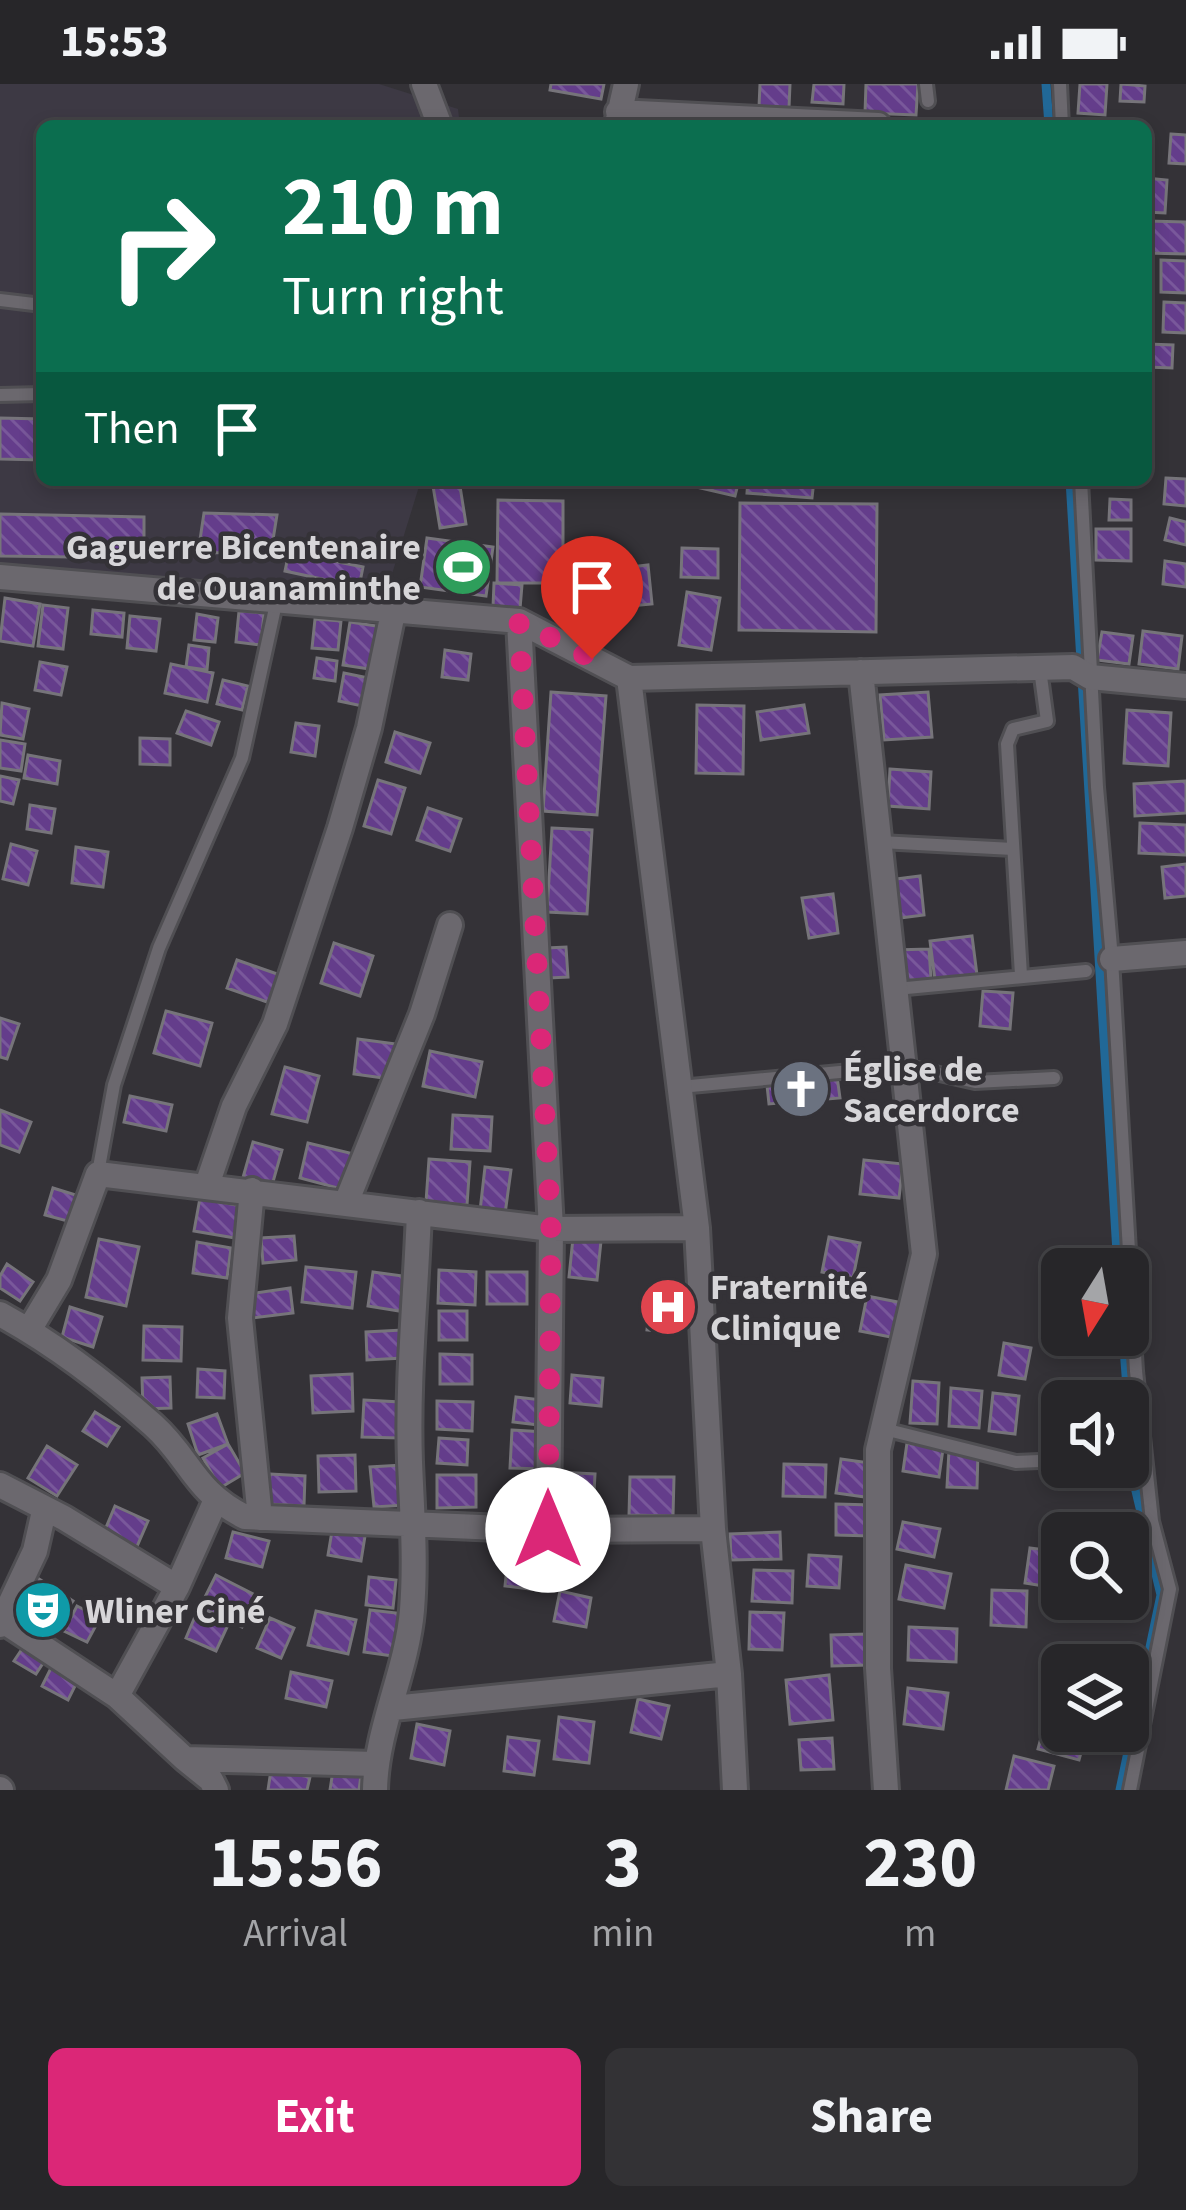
<!DOCTYPE html>
<meta charset="utf-8">
<style>
:root{--surface:#272629;--page:#333235;--text:#f1f3f6;--muted:#a4a5a8;--line:#434346;--accent:#db2777}
body{margin:0;font-family:"Source Sans 3",sans-serif;background:var(--page);color:var(--text);height:100vh;display:flex;flex-direction:column;font-size:45px;white-space:nowrap}
*{box-sizing:border-box;margin:0}
p{font-size:39px;color:var(--muted)}
.icon{flex:none;width:66px;height:66px;fill:none;stroke:currentColor;stroke-width:2;stroke-linecap:round;stroke-linejoin:round}
.map{position:relative;height:1706px;overflow:hidden}
.sheet{display:flex;flex-direction:column;background:var(--surface);flex:1}
.sheet>*{flex:none}
.guide{position:absolute;left:36px;top:36px;width:1116px;height:366px;border-radius:18px;box-shadow:0 6px 18px #0003,0 0 0 3px var(--line);background:#0b6e4f;color:#fff;overflow:hidden}
.needle{width:78px;rotate:191deg}
.controls{position:absolute;left:1041px;top:1164px;display:grid;gap:24px}
.controls a{display:grid;place-items:center;width:108px;height:108px;border-radius:18px;background:var(--surface);box-shadow:0 6px 18px #0003,0 0 0 3px var(--line);font-size:60px}
.pin{position:absolute;display:grid;place-items:center;width:102px;height:102px;color:#fff;margin:-123px -51px;border-radius:50% 50% 50% 0;rotate:-45deg;box-shadow:0 0 12px #0007}
.pin .icon{rotate:45deg}
.me{position:absolute;width:132px;margin:-66px;rotate:0deg;stroke-linejoin:round;filter:drop-shadow(0 0 9px #0008)}
.turn{display:flex;align-items:center;gap:42px;height:252px;padding:0 48px;font-size:54px}
.turn .icon{width:156px;height:156px;stroke-width:2.5}
.turn b{display:block;font-size:84px;line-height:102px}
.then{display:flex;align-items:center;height:114px;padding:0 48px;background:#0003;gap:24px;font-size:45px}
.eta{display:flex;justify-content:space-evenly;align-items:center;height:204px;text-align:center}
.eta b{font-size:72px;font-weight:700;line-height:84px}
.button{display:flex;gap:24px;margin-top:auto;padding:24px 48px}
.button a{flex:1;height:138px;border-radius:18px;background:var(--accent);color:#fff;font-size:48px;font-weight:700;line-height:138px;text-align:center}
.button a+a{background:var(--page);color:var(--text)}
.status{display:flex;justify-content:space-between;align-items:center;height:84px;padding:0 60px;background:var(--surface);direction:ltr}
.status svg{height:33px;fill:currentColor}
.map>svg:first-child{display:block}
.built{fill:#3d3944}
.lines{fill:none;stroke-linecap:round;stroke-linejoin:round}
.stream{stroke:#216897;stroke-width:9}
.building{fill:url(#building-back-hatch);stroke:#76747a;stroke-width:3}
.lane-casing{stroke:#504f53;stroke-width:18}
.street-casing{stroke:#504f53;stroke-width:30}
.lane{stroke:#6b686e;stroke-width:12}
.street{stroke:#6b686e;stroke-width:24}
.route{stroke:#db2777;stroke-width:21;stroke-dasharray:0 37.8}
.labels{text-anchor:middle;stroke-width:9;stroke-linejoin:round;paint-order:stroke}
.poi-label{font-size:36px;font-weight:bold;fill:#d7d6d9;stroke:#343237;text-anchor:start}
</style>
<div class="status"><b>15:53</b><svg viewBox="0 0 49 12"><path d="M0 12V9h3v3zM5 12V6h3v6zM10 12V3h3v9zM15 12V0h3v12zM26 1h20v11H26zM47 4h2v5h-2z"/></svg></div>
<div class="map">
<svg width="1186" height="1706" viewBox="0 0 1186 1706">
<defs>
<pattern id="building-back-hatch" width="6" height="6" patternUnits="userSpaceOnUse" patternTransform="scale(3)"><rect width="6" height="6" fill="#643d8b"/><path d="M-1 5l2 2M0 0l6 6M5-1l2 2" fill="none" stroke="#79589b"/></pattern>
</defs>
<rect width="100%" height="100%" fill="#343237"/>
<path class="built" d="M0 0H379L458 25 460 42H42V396H421L384 516 0 482Z"/>
<g class="lines">
<path class="stream" d="M1046 0 1049 42
M1070 396 1118 1185
M1123 1251 1128 1317
M1120 1706 1161 1511 1135 1403 1128 1319"/>
</g>
<path class="building" d="M551 0H604L601 15 550 6Z
M760 0H790L789 24 759 23Z
M814 0H844L843 20 812 18Z
M866 0H918L916 31 865 29Z
M1080 0H1107L1105 31 1078 29Z
M1121 0 1145 2 1144 18 1120 17Z
M1171 50 1186 51V80L1169 79Z
M1146 94 1167 96 1165 129 1146 128Z
M1147 137 1186 138V170L1146 169Z
M1161 176 1186 177V209L1161 208Z
M1164 218 1186 219V249L1163 248Z
M1147 260 1173 261 1172 284 1146 283Z
M0 334 42 335V376L0 375Z
M1166 394 1186 395V422L1164 420Z
M432 396H459L466 440 440 444Z
M666 396H739L735 412Z
M748 396H814L812 414 747 409Z
M1110 415 1131 416V436H1109Z
M498 416 563 417V499H497Z
M740 419 877 420 876 548 739 546Z
M204 429 277 431 271 468 198 469Z
M0 430 144 433V474L0 472Z
M1170 434 1186 438V461L1165 456Z
M1096 445H1131V477L1096 476Z
M427 454 493 463 486 512 420 503Z
M682 464 718 465V494L681 493Z
M289 468 363 483 359 503 285 487Z
M1165 477 1186 480V503L1163 500Z
M648 481 652 520 608 524 604 486Z
M494 499 522 501 520 525 493 523Z
M687 508 720 514 711 566 679 561Z
M5 514 40 520 33 562 0 557Z
M43 521 68 524 63 565 38 562Z
M93 526 124 529 122 553 91 550Z
M239 527 264 529 261 561 236 558Z
M197 530 218 534 215 558 194 556Z
M130 532 160 535 156 567 127 564Z
M315 535 341 537 338 566 312 564Z
M350 538 383 543 376 586 343 581Z
M1143 547 1182 552 1178 585 1139 580Z
M1102 548 1133 552 1129 580 1097 576Z
M189 561 209 564 207 586 186 583Z
M445 566 471 570 468 596 442 593Z
M317 574 337 577 335 597 314 594Z
M40 578 67 583 61 611 35 606Z
M171 580 213 589 207 618 165 609Z
M344 589 373 595 367 623 339 617Z
M223 596 248 602 242 626 217 620Z
M551 608 606 612 597 731 543 727Z
M928 608 932 653 884 656 880 611Z
M2 619 29 625 23 655 0 651Z
M697 621 744 622 743 690 696 689Z
M804 621 809 649 761 656 757 628Z
M1127 626 1171 629 1168 682 1124 679Z
M186 627 219 638 211 661 177 649Z
M296 639 319 642 315 672 291 668Z
M395 648 430 659 420 689 386 678Z
M140 654 170 655V681L140 680Z
M0 656 25 660 21 687 0 684Z
M28 671 60 677 57 700 24 694Z
M890 685 931 688 929 725 888 722Z
M0 692 19 696 13 720 0 717Z
M378 696 405 704 391 750 364 742Z
M1186 697V729L1135 732 1134 700Z
M30 721 55 725 51 749 27 745Z
M428 724 461 735 450 767 417 756Z
M1140 739 1186 741V771L1139 769Z
M552 744 592 746 587 830 547 828Z
M11 760 37 767 28 801 3 795Z
M76 763 108 768 103 803 72 799Z
M1186 780V812L1165 814 1162 783Z
M920 792 924 831 892 835 888 796Z
M833 810 838 849 809 854 802 814Z
M972 852 977 891 935 896 930 857Z
M334 859 373 872 360 912 321 899Z
M566 863 568 893 549 894 547 864Z
M929 865 931 895 895 897 894 866Z
M237 876 280 891 270 919 227 904Z
M983 907 1013 909 1010 945 980 942Z
M166 927 212 939 200 982 154 969Z
M0 934 19 940 7 975 0 973Z
M358 955 396 960 391 995 354 990Z
M430 967 482 978 475 1013 423 1002Z
M285 983 319 992 307 1038 272 1030Z
M836 985 840 1014 769 1020 766 992Z
M130 1012 172 1021 166 1047 124 1038Z
M0 1026 31 1038 19 1068 0 1061Z
M453 1031 492 1033 490 1067 451 1065Z
M253 1058 282 1066 271 1105 242 1097Z
M308 1059 354 1070 345 1106 300 1094Z
M429 1075 470 1078 467 1121 426 1118Z
M864 1076 903 1080 899 1114 860 1110Z
M485 1083 511 1086 505 1130 480 1127Z
M53 1104 79 1112 71 1138 45 1131Z
M200 1114 241 1122 235 1154 194 1147Z
M294 1152 296 1176 263 1179 261 1154Z
M829 1153 860 1159 853 1194 822 1188Z
M573 1154 601 1157 597 1196 569 1193Z
M99 1155 139 1163 126 1222 86 1213Z
M197 1158 231 1164 227 1194 193 1189Z
M7 1180 33 1198 20 1217 0 1204V1192Z
M306 1183 356 1188 352 1224 302 1218Z
M439 1186 476 1188 475 1221 438 1219Z
M373 1188 410 1193 405 1228 368 1222Z
M487 1188H527V1220H487Z
M290 1204 293 1229 252 1234 249 1210Z
M651 1209 681 1213 677 1249 647 1246Z
M867 1212 908 1220 901 1255 860 1247Z
M70 1223 102 1233 93 1263 62 1253Z
M439 1227H467V1256H439Z
M144 1242 182 1243 181 1277 143 1276Z
M402 1246 403 1274 367 1276 366 1248Z
M1004 1259 1031 1264 1025 1295 999 1291Z
M440 1270 472 1271V1300H440Z
M198 1285 225 1287 224 1314 197 1313Z
M352 1290 353 1327 313 1329 311 1292Z
M572 1291 603 1294 601 1322 570 1319Z
M170 1293 171 1324 143 1325 142 1294Z
M913 1297 939 1299 937 1340 910 1339Z
M951 1304 982 1307 979 1344 949 1342Z
M993 1309 1019 1312 1015 1350 989 1347Z
M516 1313 542 1316 539 1341 513 1338Z
M364 1316 400 1318 399 1354 362 1353Z
M437 1317 473 1318 472 1347 437 1345Z
M95 1328 119 1343 107 1362 83 1347Z
M217 1330 228 1360 198 1371 188 1340Z
M512 1346 545 1348 544 1385 510 1384Z
M439 1354 468 1356 467 1381 437 1379Z
M907 1359 943 1365 939 1393 903 1387Z
M228 1360 245 1389 220 1404 203 1374Z
M47 1362 77 1381 57 1412 28 1394Z
M949 1366 978 1367 977 1404 947 1403Z
M355 1371 356 1407 319 1408 318 1372Z
M841 1375 877 1380 872 1414 836 1409Z
M784 1380 826 1381 825 1413 783 1412Z
M402 1381 406 1421 374 1423 370 1383Z
M557 1388 595 1390 593 1428 555 1426Z
M270 1390 305 1392 304 1422 268 1420Z
M437 1391H476V1423L437 1424Z
M630 1393H674L673 1432 629 1431Z
M513 1396 546 1399 542 1440 509 1437Z
M836 1420 872 1421 871 1452 836 1451Z
M115 1422 148 1437 135 1467 102 1453Z
M903 1438 940 1445 934 1473 897 1465Z
M332 1447 365 1452 361 1477 328 1471Z
M233 1448 269 1457 262 1483 226 1474Z
M780 1448 781 1475 731 1476 730 1450Z
M509 1464 542 1468 538 1506 505 1502Z
M1030 1464 1062 1468V1505L1025 1499Z
M809 1471 841 1473 839 1504 807 1502Z
M906 1481 951 1490 944 1524 899 1515Z
M754 1486 793 1487 792 1519 752 1517Z
M216 1491 257 1512 242 1543 200 1523Z
M36 1493 73 1517 51 1549 14 1526Z
M369 1493 396 1496 393 1524 366 1521Z
M992 1506 1027 1507 1026 1543 991 1541Z
M560 1507 591 1514 586 1543 554 1537Z
M77 1522 100 1534 87 1558 64 1547Z
M370 1526 405 1530 400 1573 364 1568Z
M316 1527 356 1536 348 1570 308 1561Z
M197 1528 228 1541 216 1567 186 1554Z
M750 1528 784 1529 782 1566 749 1565Z
M270 1534 294 1544 281 1574 257 1564Z
M909 1543 957 1545 956 1578 908 1576Z
M867 1550 868 1581 832 1582 831 1551Z
M28 1556 49 1570 36 1590 14 1577Z
M55 1576 81 1590 68 1616 42 1602Z
M291 1588 332 1597 326 1623 286 1614Z
M829 1591 833 1636 790 1640 786 1596Z
M908 1604 948 1609 943 1645 904 1640Z
M638 1615 669 1622 661 1655 631 1648Z
M559 1633 594 1638 589 1679 554 1675Z
M1046 1635 1062 1639V1647H1087L1079 1676 1038 1665Z
M417 1640 450 1647 444 1681 411 1674Z
M508 1653 539 1657 534 1691 504 1687Z
M832 1654 834 1685 801 1686 799 1656Z
M1014 1672 1054 1682 1048 1706H1006Z
M334 1680 362 1684 359 1706H330Z
M271 1686 310 1693 307 1706H268Z"/>
<g class="lines">
<defs>
<path id="lane" d="M926 0 928 17
M1060 0 1062 42
M0 216 42 221
M0 311 42 310
M1081 396 1097 703 1112 875 1136 1287 1152 1437 1170 1505 1130 1706
M880 758 1013 765
M1021 891 1007 660 1013 645 1047 637 1040 585
M896 905 1086 887
M680 1003 904 982 975 998 1054 994
M98 1089 114 1001 159 864 242 674 277 515
M884 1345 1016 1378 1062 1376"/>
<path id="street" d="M424 0 440 42
M618 28 878 41
M617 40 626 0
M0 493 519 537 629 594 1073 583 1090 593 1186 602
M519 537 551 1145 548 1446
M861 588 924 1170 878 1366V1584L886 1706
M629 594 697 1144 713 1445 729 1590 735 1706
M1112 875 1186 869
M207 1101 234 1022 275 940 340 744 369 644 394 524
M252 1106 240 1234 260 1434
M346 1119 422 930 450 841
M0 1230C53 1259 107 1300 153 1341 191 1375 193 1407 245 1433L548 1446 713 1445
M29 1246 59 1196 98 1090 551 1145 697 1144
M0 1401 64 1434 177 1503
M0 1535 117 1612 185 1675 375 1680
M0 1541 35 1467 44 1427
M117 1612 177 1503 215 1418
M393 1624 729 1590
M185 1675 211 1696 216 1706
M0 1705 1 1706
M375 1706C376 1645 407 1587 412 1526 416 1475 412 1428 410 1378 407 1295 416 1211 419 1128"/>
</defs>
<use href="#lane" class="lane-casing"/>
<use href="#street" class="street-casing"/>
<use href="#lane" class="lane"/>
<use href="#street" class="street"/>
</g>
<g class="lines">
<path class="route" d="M548 1446 551 1145 519 537 592 575"/>
</g>
<defs>
<symbol id="stadium-disc" viewBox="-11 -11 22 22"><circle r="9.5" fill="#2e9e5b" stroke="#343237"/><path d="M0-5a6.5 5 0 1 0 0 10a6.5 5 0 1 0 0-10ZM-3.5-1.8h7v3.6h-7Z" fill="#fff"/></symbol>
<symbol id="church-disc" viewBox="-11 -11 22 22"><circle r="9.5" fill="#6b7280" stroke="#343237"/><path d="M-1.2-6h2.4v3.5h3.3v2.4h-3.3V6h-2.4V-.1h-3.3v-2.4h3.3Z" fill="#fff"/></symbol>
<symbol id="hospital-disc" viewBox="-11 -11 22 22"><circle r="9.5" fill="#e0444e" stroke="#343237"/><path d="M-5-5h3v3.5h4V-5h3V5h-3V1.5h-4V5h-3Z" fill="#fff"/></symbol>
<symbol id="theatre-disc" viewBox="-11 -11 22 22"><circle r="9.5" fill="#0f9aa8" stroke="#343237"/><path d="M-5-5.5Q0-4 5-5.5V0Q5 5 0 6Q-5 5-5 0ZM-3.3-2.5H-1v1.5H-3.3ZM1-2.5H3.3v1.5H1ZM-2.8 1Q0 5.5 2.8 1Z" fill="#fff"/></symbol>
</defs>
<g fill-rule="evenodd">
<use href="#stadium-disc" x="430" y="450" width="66" height="66"/>
<use href="#church-disc" x="768" y="972" width="66" height="66"/>
<use href="#hospital-disc" x="635" y="1190" width="66" height="66"/>
<use href="#theatre-disc" x="10" y="1493" width="66" height="66"/>
</g>
<g class="labels">
<g class="poi-label">
<text x="421" y="475" text-anchor="end">Gaguerre Bicentenaire<tspan x="421" dy="41">de Ouanaminthe</tspan></text>
<text x="843" y="997">Église de<tspan x="843" dy="41">Sacerdorce</tspan></text>
<text x="710" y="1215">Fraternité<tspan x="710" dy="41">Clinique</tspan></text>
<text x="85" y="1539">Wliner Ciné</text>
</g>
</g>
</svg>
<div class="controls">
<a><svg class="needle" viewBox="-14 -14 28 28"><path d="M0-13l5 13h-10z" fill="#e53935"/><path d="M0 13l5-13h-10z" fill="#a4a5a8"/></svg></a>
<a><svg class="icon" aria-label="sound" viewBox="0 0 24 24"><path d="M4 9h4l5-4v14l-5-4H4zM17 9q2 3 0 6"/></svg></a>
<a><svg class="icon" aria-label="search" viewBox="0 0 24 24"><circle cx="10" cy="10" r="6"/><path d="M15 15l6 6"/></svg></a>
<a><svg class="icon" aria-label="layers" viewBox="0 0 24 24"><path d="M12 4l9 5-9 5-9-5zM3 14l9 5 9-5"/></svg></a>
</div>
<div class="pin" style="left:592px;top:575px;background:#d93025"><svg class="icon" aria-label="arrive" viewBox="0 0 24 24"><path d="M6 21V4h12l-3 4 3 4H6"/></svg></div>
<svg class="me" style="left:548px;top:1446px" viewBox="-20 -20 40 40"><circle r="19" fill="#fff"/><path d="M0-13L10 11 0 6-10 11z" fill="#db2777"/></svg>
<div class="guide">
<div class="turn"><svg class="icon" aria-label="right" viewBox="0 0 24 24"><path d="M7 20v-9h11M14 6l5 5-5 5"/></svg><div><b>210 m</b>Turn right</div></div>
<div class="then">Then<svg class="icon" aria-label="arrive" viewBox="0 0 24 24"><path d="M6 21V4h12l-3 4 3 4H6"/></svg></div>
</div>
</div>
<section class="sheet">
<div class="eta">
<div><b>15:56</b><p>Arrival</p></div>
<div><b>3</b><p>min</p></div>
<div><b>230</b><p>m</p></div>
</div>
<div class="button"><a>Exit</a><a>Share</a></div>
</section>
